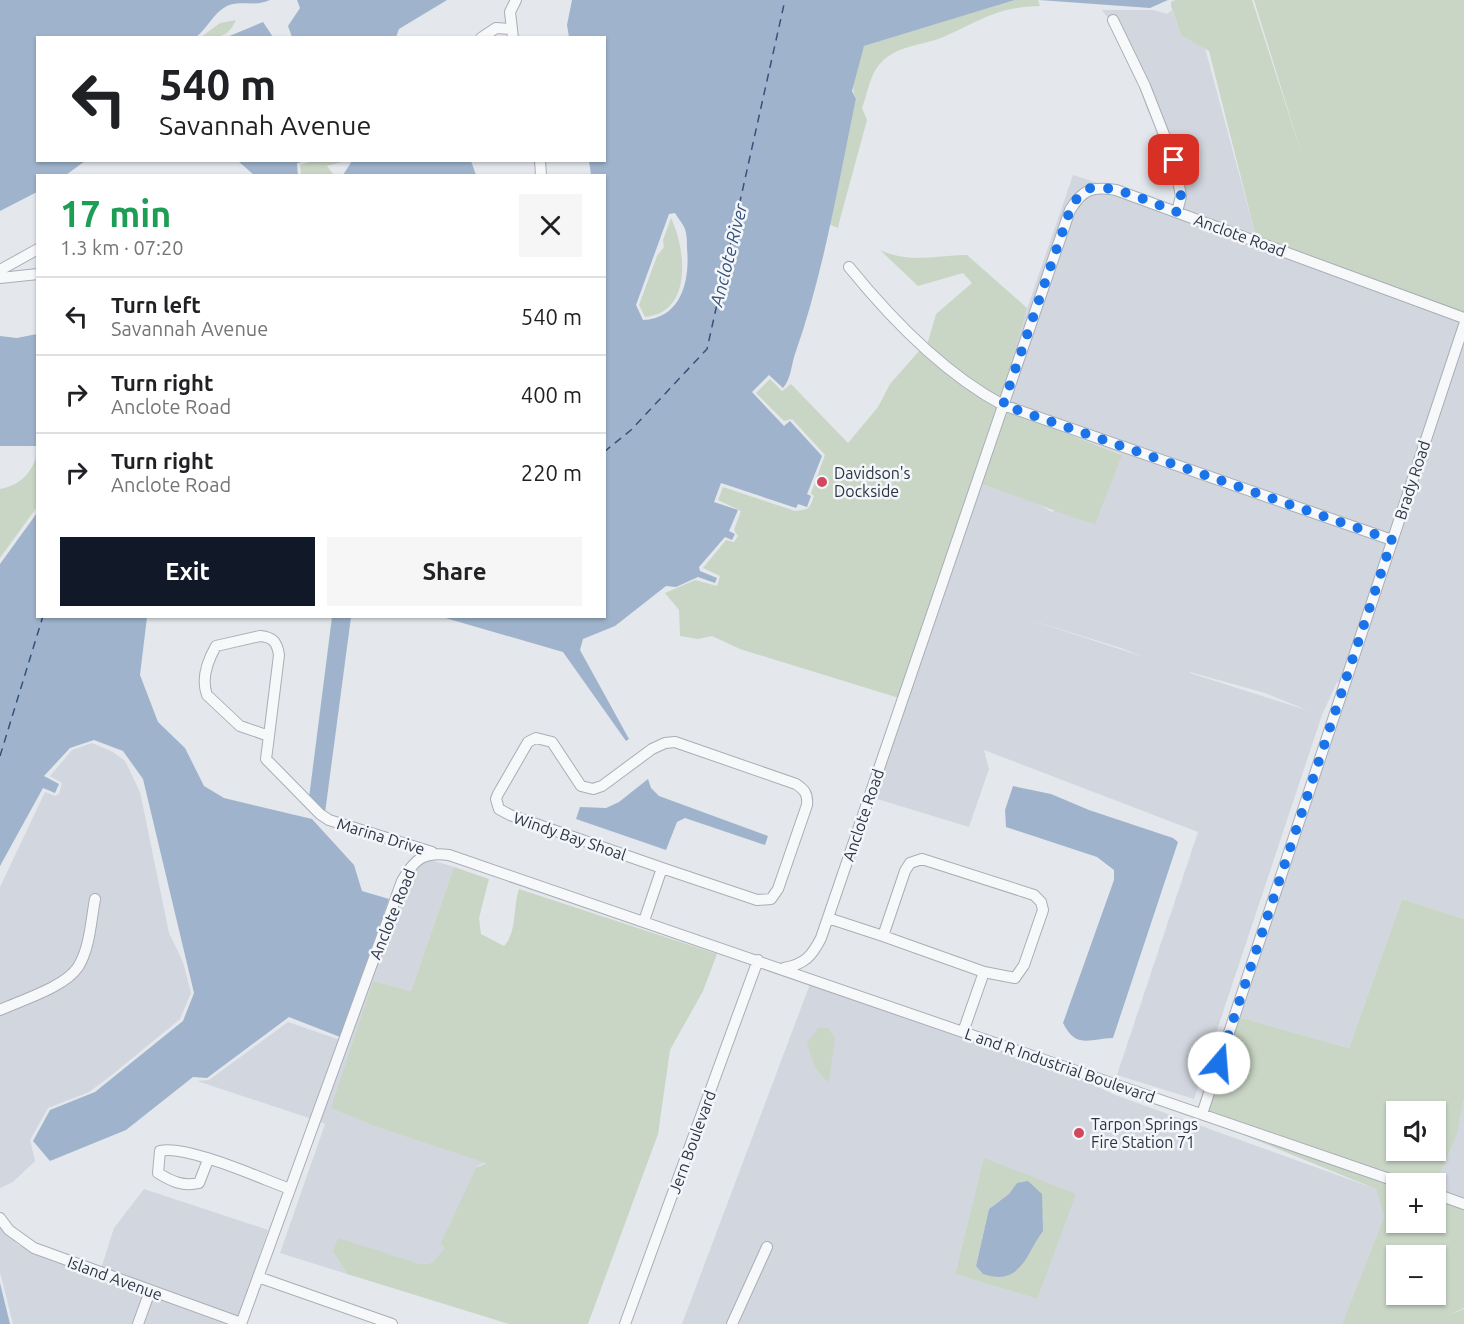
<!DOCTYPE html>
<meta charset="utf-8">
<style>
:root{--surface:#fff;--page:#f6f6f6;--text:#202124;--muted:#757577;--line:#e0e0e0;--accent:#111827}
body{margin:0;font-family:Ubuntu,sans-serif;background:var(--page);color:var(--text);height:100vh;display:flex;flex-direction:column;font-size:22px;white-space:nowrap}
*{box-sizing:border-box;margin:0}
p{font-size:20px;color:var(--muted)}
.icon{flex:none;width:33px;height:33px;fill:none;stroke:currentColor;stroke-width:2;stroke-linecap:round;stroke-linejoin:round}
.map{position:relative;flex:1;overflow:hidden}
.details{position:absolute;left:36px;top:174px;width:570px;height:444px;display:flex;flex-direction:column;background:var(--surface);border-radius:0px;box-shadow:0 2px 4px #0004}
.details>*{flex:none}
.top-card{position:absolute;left:36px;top:36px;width:570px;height:126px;border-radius:0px;box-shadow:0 2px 4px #0004;background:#fff;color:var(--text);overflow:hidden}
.fabs{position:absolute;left:1386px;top:1101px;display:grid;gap:12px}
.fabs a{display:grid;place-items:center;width:60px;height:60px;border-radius:0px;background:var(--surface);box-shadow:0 2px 4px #0004;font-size:30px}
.pin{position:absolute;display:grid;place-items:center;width:51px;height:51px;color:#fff;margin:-26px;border-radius:12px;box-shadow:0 3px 9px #0006}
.me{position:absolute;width:66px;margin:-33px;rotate:18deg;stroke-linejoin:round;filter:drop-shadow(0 0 4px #0008)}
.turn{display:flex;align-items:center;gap:21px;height:126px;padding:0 24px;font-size:27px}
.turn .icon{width:78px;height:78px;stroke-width:2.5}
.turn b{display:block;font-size:42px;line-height:51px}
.round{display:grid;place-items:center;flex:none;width:63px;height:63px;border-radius:0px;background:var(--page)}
.headline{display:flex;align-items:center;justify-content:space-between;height:102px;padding:0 24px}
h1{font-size:36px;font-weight:700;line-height:45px;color:#1e9e55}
.primary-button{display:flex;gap:12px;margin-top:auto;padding:12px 24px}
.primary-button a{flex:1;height:69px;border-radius:0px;background:var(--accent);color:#fff;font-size:24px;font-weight:700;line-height:69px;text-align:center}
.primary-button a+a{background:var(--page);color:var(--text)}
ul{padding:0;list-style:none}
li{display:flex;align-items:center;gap:18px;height:78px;padding:0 24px;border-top:2px solid var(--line)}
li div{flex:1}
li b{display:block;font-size:22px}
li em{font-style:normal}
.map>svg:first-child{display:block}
.built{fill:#d2d6de;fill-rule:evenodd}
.green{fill:#c9d6c5;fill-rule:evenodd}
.water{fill:#9fb4cc;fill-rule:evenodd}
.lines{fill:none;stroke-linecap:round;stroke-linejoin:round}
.ferry{stroke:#34527a;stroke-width:1.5;stroke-dasharray:8 6;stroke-linecap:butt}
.minor-casing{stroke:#a9aeb7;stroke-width:12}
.minor{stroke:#f7f8fa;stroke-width:10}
.route{stroke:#1a73e8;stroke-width:10;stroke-dasharray:0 18}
.poi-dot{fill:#d1495b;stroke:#f4f6f9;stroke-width:2}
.labels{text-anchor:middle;stroke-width:5;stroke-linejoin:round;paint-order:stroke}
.street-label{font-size:16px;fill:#2b3445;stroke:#f4f6f9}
.poi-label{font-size:16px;fill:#2b3445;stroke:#f4f6f9;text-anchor:start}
.water-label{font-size:18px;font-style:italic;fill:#34527a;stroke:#f4f6f9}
</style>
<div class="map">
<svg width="1464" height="1324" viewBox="0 0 1464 1324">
<rect width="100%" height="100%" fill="#e4e7ec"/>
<path class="built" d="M1102 10H1153L1167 14 1172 10 1181 35 1205 48 1256 237 1182 210 1186 192 1183 175 1178 172 1147 109 1125 41Z
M1073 175 1104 185 1086 186 1076 193 1066 208 1007 382 1019 332Z
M1090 192 1116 194 1461 321 1389 536 1008 403 1073 212Z
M1464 337V919L1402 899 1349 1048 1238 1017Z
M1006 410 1387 543 1340 683 1337 682 1322 715 1194 1099 1117 1075 1198 832 984 750 989 769 969 827 874 798 981 484 1033 501 1052 512 1121 454ZM1024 618 1121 648 1147 658ZM1190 672 1265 693 1309 711 1190 673Z
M92 743 113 752 125 761 140 792 169 933 183 962 191 993 180 1019 108 1078 89 1092 48 1108 30 1140 35 1161 13 1182 0 1188V1014L81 969 99 896 91 895 82 948 74 966 61 978 0 1006V887L45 792 55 796 59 794 62 783 50 776 72 750Z
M428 859 454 867 411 991 373 981 353 1043 363 1119 380 1128 486 1162 478 1166 446 1248 432 1263 420 1264 344 1241 333 1252 347 1274 280 1253 325 1124 319 1121 405 883 414 868Z
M810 984 1062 1070 1115 1095 1376 1189 1384 1217 1342 1324H736L771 1245 765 1242 728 1324H682ZM984 1159 1037 1299 955 1274Z
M288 1022 340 1040 312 1119 197 1081 209 1080Z
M1464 1098V1200L1441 1193 1439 1176 1457 1135Z
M144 1189 268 1230 238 1319 101 1269 114 1228Z
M0 1224 18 1245 145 1293 134 1324H13L0 1272Z
M153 1296 233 1324H143Z"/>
<path class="green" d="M1015 0H1038L1040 6C995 7 979 22 941 38 919 46 894 46 879 65 870 75 867 95 862 108L867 120 839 223 838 228 829 224 856 99C848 83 859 62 864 46Z
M1175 0H1252L1302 155 1254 0H1464V315L1256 237 1209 51 1181 35 1171 6V2Z
M236 20C228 37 220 38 201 37L220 23Z
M316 160H346V161L327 166 334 175 301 174 300 165Z
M671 218C686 249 693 313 645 317L639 305 657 256 664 247 663 240Z
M880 250C910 264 936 255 967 255L1027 308 1001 400 984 391 927 345 936 314 972 283 963 273 918 286Z
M920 350 999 407 899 698 740 649 712 636 698 639 680 636 679 610 665 593 695 580 717 586 720 576 703 568 726 540 734 542 738 536 734 530 741 511 718 500 723 487 795 511C808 509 809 511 814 496L811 493 825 455 792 419 784 421 756 393 770 379 782 391 791 384 848 443 878 407 890 384Z
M1006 410 1122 455 1095 524C1056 513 1020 496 981 484Z
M37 455V507L0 558V489C20 485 31 474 37 455Z
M454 867 489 879 479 918 481 934 504 946C517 933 513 906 519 889L717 954 703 991 670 1050 658 1134 588 1324H509L347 1274 333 1252 338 1238 420 1264 432 1263 445 1248 441 1243 476 1168 486 1163 380 1128 331 1108 373 981 411 991Z
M1402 899 1464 919V1098L1457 1135 1439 1176 1441 1189 1436 1187V1184L1425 1183 1402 1176 1401 1179 1207 1112 1238 1017 1349 1048ZM1396 1112H1436V1150H1396Z
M818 1028H828L835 1038 829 1082C815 1073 812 1058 807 1043Z
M1202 1118 1396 1185V1222H1436V1199L1464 1210V1308L1449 1315 1464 1309V1324H1342L1384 1217 1376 1189ZM1396 1256H1436V1294H1396Z
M984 1158 1076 1194 1037 1299 955 1274ZM1012 1191 1044 1217C1042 1223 1042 1232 1039 1236 1037 1239 1034 1240 1033 1243 1021 1272 1016 1278 983 1274L976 1266 989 1209Z"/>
<path class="water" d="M0 0H270C256 7 240 0 227 6 213 13 208 28 196 37L38 38V160L85 161 66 175 38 176 37 192 0 211Z
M297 0H447L399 29 396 37H292L288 26 300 8Z
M572 0H1015L864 46 852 91 856 99C838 184 824 272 795 354 791 366 791 379 783 388L769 375 752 392 784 426 790 421 822 456 807 494 811 496 807 507 798 504 796 508 721 483 714 502 738 510 729 531 735 534 732 540 725 537 699 567 700 571 717 578 715 583 698 577 676 587 666 586 615 626 583 639 580 650 629 739 626 741 563 652 442 617 604 616V176L591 175 589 161 604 160V38L569 37 567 25ZM675 213C678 218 683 224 685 229 687 235 687 242 687 248 690 280 682 318 643 320L636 305 669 214Z
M1039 0H1168L1150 8Z
M263 22 273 37H227Z
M238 161H305L297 163 298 176 254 175Z
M352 161H471L476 175H343Z
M37 334V446H0V336L17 338Z
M37 513 38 616 147 617 140 675 158 722 185 748 204 786 224 798 312 819 354 865 362 891 389 899 340 1037 289 1017 207 1078 193 1077 126 1130 50 1161 33 1141 50 1110 95 1092 183 1021 194 993 143 779 123 751 94 740 70 748 44 776 59 784 55 793 43 788 0 866V564Z
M332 617H351L325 813 309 798Z
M648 779 651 788 659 796 768 836 765 845 685 818 677 822 666 850 576 819 580 807 606 808 619 802Z
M1013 786 1051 794 1089 810 1173 838 1178 842 1113 1038C1089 1039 1076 1049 1063 1023L1114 880V870L1097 857 1006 827 1005 810Z
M1028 1181 1042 1194 1043 1231C1026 1253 1022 1287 983 1274L976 1266 989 1209 1009 1194 1017 1183Z
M0 1283 10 1324H0Z"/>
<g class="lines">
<path class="ferry" d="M604 452 631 430 707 349 785 0
M0 756 43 616"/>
<defs>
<path id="minor" d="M1113 20 1145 86 1174 160 1181 196 1177 212
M481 38 496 28 511 29
M513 38 510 12 516 0
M540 160 541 176
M849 267C892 320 943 373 1003 405L1392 540
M0 270 38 249
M0 278 38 274
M260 636C273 637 277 642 279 655L269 736 240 726 207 695C201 679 208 660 216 646Z
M269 736 266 759 320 814 329 820 432 852
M828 918 883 936 905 871 910 863 922 859 1034 895 1041 902 1043 910 1024 965 1015 978 984 972 883 936
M644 921 662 868 757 900 771 899 778 889 807 805C808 794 805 790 796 784L675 742 665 743 652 749 602 786 593 789 581 786 552 742 536 738 528 742 498 794 496 799 499 809 510 815 662 868
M784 968C805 964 812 956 821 938L1070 210C1083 189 1092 186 1116 190L1464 318
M0 1010C22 1000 65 987 78 967 90 948 91 920 95 899
M963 1032 984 972
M1202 1114 1464 325
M208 1160 199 1183C183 1187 171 1181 158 1173L160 1151C185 1144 262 1179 290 1189
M1436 1194 1464 1204
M0 1218 9 1230 34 1248 241 1323
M258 1277 392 1324
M138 1324 150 1291
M241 1324 402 881C414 860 423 851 449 855L1404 1184
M625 1324 758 960
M732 1324 767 1247"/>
</defs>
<use href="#minor" class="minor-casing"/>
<use href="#minor" class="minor"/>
</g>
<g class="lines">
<path class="route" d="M1174 160 1181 196 1177 212C1157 205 1107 181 1088 189 1079 193 1074 203 1070 210L1003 405 1392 540 1219 1063"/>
</g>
<g class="poi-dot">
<circle cx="822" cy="482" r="6"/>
<circle cx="1079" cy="1133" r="6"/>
</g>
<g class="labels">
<g class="street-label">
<text transform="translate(1240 235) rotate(20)" y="6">Anclote Road</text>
<text transform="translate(1412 480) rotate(-72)" y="6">Brady Road</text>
<text transform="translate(863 815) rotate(-71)" y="6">Anclote Road</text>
<text transform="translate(381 836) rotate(17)" y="6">Marina Drive</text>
<text transform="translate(570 836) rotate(19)" y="6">Windy Bay Shoal</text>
<text transform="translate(392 914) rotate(-68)" y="6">Anclote Road</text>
<text transform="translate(1060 1065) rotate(19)" y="6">L and R Industrial Boulevard</text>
<text transform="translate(692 1142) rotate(-70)" y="6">Jern Boulevard</text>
<text transform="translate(115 1278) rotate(20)" y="6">Island Avenue</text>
</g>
<g class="poi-label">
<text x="834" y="479">Davidson's<tspan x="834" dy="18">Dockside</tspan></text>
<text x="1091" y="1130">Tarpon Springs<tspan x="1091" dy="18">Fire Station 71</tspan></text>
</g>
<g class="water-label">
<text transform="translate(729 255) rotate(-76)" y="6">Anclote River</text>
</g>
</g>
</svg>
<div class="fabs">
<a><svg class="icon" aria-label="sound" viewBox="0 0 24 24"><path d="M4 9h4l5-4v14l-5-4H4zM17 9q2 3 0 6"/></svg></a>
<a>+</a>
<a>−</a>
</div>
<div class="pin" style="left:1174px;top:160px;background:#d93025"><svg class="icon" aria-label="arrive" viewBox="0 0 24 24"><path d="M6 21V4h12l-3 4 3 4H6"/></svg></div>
<svg class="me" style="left:1219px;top:1063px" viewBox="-20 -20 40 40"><circle r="19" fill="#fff"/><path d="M0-13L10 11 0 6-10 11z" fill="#1a73e8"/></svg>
<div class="top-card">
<div class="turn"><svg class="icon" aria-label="left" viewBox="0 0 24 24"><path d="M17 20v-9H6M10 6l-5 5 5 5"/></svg><div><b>540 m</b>Savannah Avenue</div></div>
</div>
<section class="details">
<div class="headline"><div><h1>17 min</h1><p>1.3 km · 07:20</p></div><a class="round"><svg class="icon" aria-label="close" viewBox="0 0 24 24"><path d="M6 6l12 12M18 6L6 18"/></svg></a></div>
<ul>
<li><svg class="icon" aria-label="left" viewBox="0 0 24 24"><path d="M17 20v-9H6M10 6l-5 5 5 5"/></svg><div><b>Turn left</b><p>Savannah Avenue</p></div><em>540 m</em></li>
<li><svg class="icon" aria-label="right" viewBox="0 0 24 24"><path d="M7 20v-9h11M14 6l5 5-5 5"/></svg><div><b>Turn right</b><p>Anclote Road</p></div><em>400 m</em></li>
<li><svg class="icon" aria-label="right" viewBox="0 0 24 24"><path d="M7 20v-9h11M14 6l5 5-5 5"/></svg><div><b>Turn right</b><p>Anclote Road</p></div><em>220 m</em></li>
</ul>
<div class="primary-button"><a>Exit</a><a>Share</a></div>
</section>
</div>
